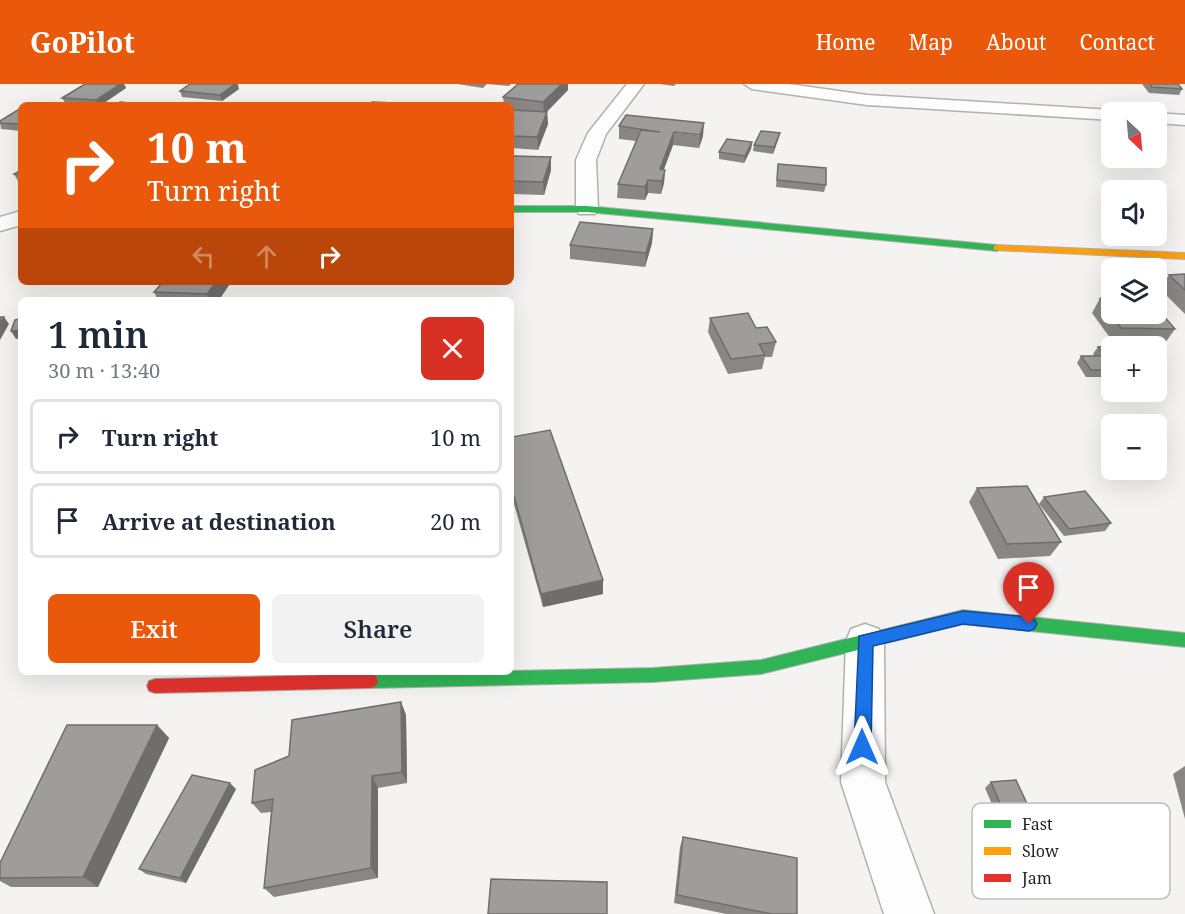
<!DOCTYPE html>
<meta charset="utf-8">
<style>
:root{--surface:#fff;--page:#f2f2f3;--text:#1f2937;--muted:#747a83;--line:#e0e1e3;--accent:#ea580c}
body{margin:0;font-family:"Noto Serif",serif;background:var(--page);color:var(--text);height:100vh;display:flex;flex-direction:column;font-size:22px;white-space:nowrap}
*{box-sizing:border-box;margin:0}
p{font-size:20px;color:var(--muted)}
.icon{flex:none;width:33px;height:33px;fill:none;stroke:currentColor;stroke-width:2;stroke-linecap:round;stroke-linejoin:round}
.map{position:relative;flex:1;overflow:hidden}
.sheet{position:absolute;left:18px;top:213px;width:496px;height:378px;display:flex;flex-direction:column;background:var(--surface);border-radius:9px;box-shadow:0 6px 24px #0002}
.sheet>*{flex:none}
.guide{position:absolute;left:18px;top:18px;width:496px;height:183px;border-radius:9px;box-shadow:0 6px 24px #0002;background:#ea580c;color:#fff;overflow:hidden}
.needle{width:39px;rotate:154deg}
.controls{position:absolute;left:1101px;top:18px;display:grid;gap:12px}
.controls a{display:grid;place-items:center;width:66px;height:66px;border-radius:9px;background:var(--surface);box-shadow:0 6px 24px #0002;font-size:30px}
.pin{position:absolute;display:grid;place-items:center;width:51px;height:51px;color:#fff;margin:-62px -26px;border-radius:50% 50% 50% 0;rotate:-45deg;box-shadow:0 0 6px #0007}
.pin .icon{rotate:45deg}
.me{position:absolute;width:66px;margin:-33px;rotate:0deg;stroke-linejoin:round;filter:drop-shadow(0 0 4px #0008)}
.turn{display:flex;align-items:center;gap:21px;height:126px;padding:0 30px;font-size:27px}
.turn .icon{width:78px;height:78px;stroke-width:2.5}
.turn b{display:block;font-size:42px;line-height:51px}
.lanes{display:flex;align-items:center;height:57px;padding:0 30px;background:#0003;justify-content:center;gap:30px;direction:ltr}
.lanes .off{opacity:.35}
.round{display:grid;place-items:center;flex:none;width:63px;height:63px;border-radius:9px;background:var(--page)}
.headline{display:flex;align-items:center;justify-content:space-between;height:102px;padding:0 30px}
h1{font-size:36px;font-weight:600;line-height:45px}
.button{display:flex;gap:12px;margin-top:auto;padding:12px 30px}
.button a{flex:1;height:69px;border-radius:9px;background:var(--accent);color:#fff;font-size:24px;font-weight:600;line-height:69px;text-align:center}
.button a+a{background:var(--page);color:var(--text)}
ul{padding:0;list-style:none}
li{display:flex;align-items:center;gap:18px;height:75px;margin:0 12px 9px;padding:0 18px;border:3px solid var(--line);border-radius:9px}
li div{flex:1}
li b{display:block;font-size:22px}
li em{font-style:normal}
header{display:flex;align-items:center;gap:36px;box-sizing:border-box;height:84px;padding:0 30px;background:var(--accent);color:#fff}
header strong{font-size:28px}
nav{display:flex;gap:33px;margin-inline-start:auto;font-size:21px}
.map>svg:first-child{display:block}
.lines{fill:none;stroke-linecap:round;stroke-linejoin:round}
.street-casing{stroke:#b2b0b0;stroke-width:3}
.fast-casing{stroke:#b2b0b0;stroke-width:2}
.slow-casing{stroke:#b2b0b0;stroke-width:2}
.jam-casing{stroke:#b2b0b0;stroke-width:2}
.street{fill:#fefdfd;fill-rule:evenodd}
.fast{fill:#30b455;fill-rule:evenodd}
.slow{fill:#ff9f0a;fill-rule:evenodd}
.jam{fill:#e5322d;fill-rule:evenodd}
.wall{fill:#898786}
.shaded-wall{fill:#6f6e6d}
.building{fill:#9f9d9c;stroke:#6f6e6d;stroke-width:1.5}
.route{fill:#1a73e8;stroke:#114b97;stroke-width:1.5}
.key{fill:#fff;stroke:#bebdbd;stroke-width:1.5}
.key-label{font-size:16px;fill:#252322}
</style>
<header>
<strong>GoPilot</strong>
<nav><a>Home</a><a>Map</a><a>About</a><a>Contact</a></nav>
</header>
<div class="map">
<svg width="1185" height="830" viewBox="0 0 1185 830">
<rect width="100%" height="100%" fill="#f5f3f1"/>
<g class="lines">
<defs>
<path id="street" d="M627 0H644L606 50 596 76 598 125 595 130H579L576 125V76L588 49Z
M744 0H789L867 11 1112 26 1119 28H1112V36L867 21 752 5Z
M1156 29 1185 31V41L1156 39Z
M21 127V141L0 147V133Z
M865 540 879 545 884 557 885 698 934 830H884L841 698 846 557 851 545Z"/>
<path id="fast" d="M512 122H587L997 161 1002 164 997 167 587 128H512Z
M963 526 1185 549V563L963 540 761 590 653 598 370 604 364 602 362 597 364 592 370 590 653 584 761 576Z"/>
<path id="slow" d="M997 161 1185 169V175L994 166V162Z"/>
<path id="jam" d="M370 590 376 592 378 597 376 602 370 604 155 609 149 607 147 602 149 597 155 595Z"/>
</defs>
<use href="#street" class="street-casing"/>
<use href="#fast" class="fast-casing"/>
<use href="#slow" class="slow-casing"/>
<use href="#jam" class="jam-casing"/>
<use href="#street" class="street"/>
<use href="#fast" class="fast"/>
<use href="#slow" class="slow"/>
<use href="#jam" class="jam"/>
</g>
<path class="wall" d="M85 0H124L126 4 101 21 66 20 62 14Z
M457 0H487L483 4Z
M487 0H511L509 2Z
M660 0H676L674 2Z
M1142 0H1178L1182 5 1179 11 1149 9Z
M239 5 222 17 182 13 180 7Z
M568 6 547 28 548 40 538 66 512 64V21H504L503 13Z
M21 24V47L1 45 0 37Z
M619 42 703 52 699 64 673 61 664 85 665 86 664 99 661 110 648 109 645 116 617 114 618 100 636 57 619 55Z
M780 49 778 56 773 70 753 67 754 61Z
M752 58 751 65 744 79 719 75V68Z
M512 72 551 73V86L544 111 512 110Z
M778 80 826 101 824 108 776 103Z
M21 86V102L14 90Z
M653 145 652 159 645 183 570 175V161Z
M1185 190V230L1160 205 1169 191Z
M231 198 219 216H158L154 208Z
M1104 207 1175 245 1165 259 1113 258 1092 229Z
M710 234 756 244 776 258 772 273H765L762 285 728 290 708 248Z
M1112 262V293H1086L1077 279 1081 272H1094L1093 270 1098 263Z
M512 353 603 496V510L543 523 512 413Z
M977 404 1061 458 1050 472 998 475 969 418Z
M1044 413 1111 439 1105 447 1064 452 1039 420Z
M401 618 406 631 407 699 378 704V794L274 813 264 804 271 728 261 729 252 719 289 672Z
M157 641 169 654 98 803H11L0 797V779Z
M1185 682V735L1173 690Z
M991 698 1072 772 1064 778 1051 779 1061 800 1054 805 1029 808 985 704Z
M236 705 186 799 146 790 139 785Z
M683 753 797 830H726L674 819 680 763Z"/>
<path class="shaded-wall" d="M120 0H124L126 4 101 21H98L96 16Z
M235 0H238L239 5 222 17 220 11Z
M562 0H568V6L544 30 543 18Z
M547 28 548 40 538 66 537 53Z
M704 39 703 52 699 64 700 51Z
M674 48 673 61 659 98 660 85Z
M780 49 778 56 773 70 774 63Z
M752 58 751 65 744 79 745 72Z
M551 73V86L544 111 543 98Z
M665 86 664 99 661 110 662 97Z
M648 96V109L645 116V103Z
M653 145 652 159 645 183 646 169Z
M216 198H231L219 216H210L207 210Z
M4 233 9 240 0 256V239Z
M21 246V254L16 255 11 247Z
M603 496V510L543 523 541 510Z
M401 618 406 631 407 699 402 688Z
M157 641 169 654 98 803 83 793Z
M372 692 378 704V794L371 784Z
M230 699 236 705 186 799 180 794Z"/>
<path class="building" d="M85 0H120L96 16 62 14Z
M190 0H235L220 11 180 7Z
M518 0H562L543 18 503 13Z
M1150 0H1178L1182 5 1152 3Z
M120 18 150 21H115Z
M372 18 418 20 369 21Z
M325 19 334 21H321Z
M21 24V39L19 40 0 39V37Z
M512 26 547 28 537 53 512 52Z
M626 31 704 39 700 51 674 48 660 85 665 86 662 97 648 96 645 103 618 100 641 46 660 48 619 42Z
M761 47 780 49 774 63 754 61Z
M727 55 752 58 745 72 719 68Z
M512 72 551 73 543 98 512 97Z
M778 80 826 84V101L777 96Z
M21 86V91L14 90Z
M580 138 653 145 646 169 570 161Z
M1185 190V206L1169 191Z
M163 198H216L207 210 154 208Z
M1104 207H1112V230H1156V223L1175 245 1121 244 1100 215H1110Z
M748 229 756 244 767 243 776 258 759 260 765 271 731 275 710 234Z
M0 233H4L0 239Z
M21 235V246L11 247 15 236Z
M1112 262V286H1091L1081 272H1105L1098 263 1113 262H1114Z
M550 346 603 496 541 510 512 405V353Z
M1027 402 1061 458 1007 460 977 404Z
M1085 407 1111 439 1069 445 1044 413Z
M401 618 402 688 372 692 371 784 264 804 273 715 252 719 255 686 289 672 292 636Z
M67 641H157L83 793 0 794V779Z
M192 691 230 699 180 794 139 785Z
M1016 696 1037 741 1056 738 1072 772 1049 775 1061 800 1036 803 991 698Z
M683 753 797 774V830H772L677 811Z
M491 795 607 798V830H488Z"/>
<path class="route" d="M963 527 1029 533 1034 535 1037 540 1034 545 1029 547 963 540 873 562 871 663 869 669 862 672 856 669 854 663 859 552Z"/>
<rect x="972" y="719" width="198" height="96" rx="9" class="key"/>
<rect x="984" y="736" width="27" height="8" fill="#30b455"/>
<rect x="984" y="763" width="27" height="8" fill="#ff9f0a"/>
<rect x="984" y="790" width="27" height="8" fill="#e5322d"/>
<g class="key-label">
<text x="1022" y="746">Fast</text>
<text x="1022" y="773">Slow</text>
<text x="1022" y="800">Jam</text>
</g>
</svg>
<div class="controls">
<a><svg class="needle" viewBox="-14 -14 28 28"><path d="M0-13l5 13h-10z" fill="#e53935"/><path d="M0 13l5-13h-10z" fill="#747a83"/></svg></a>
<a><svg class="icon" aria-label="sound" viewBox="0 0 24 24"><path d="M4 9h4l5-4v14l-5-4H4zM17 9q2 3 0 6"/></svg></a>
<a><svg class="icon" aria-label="layers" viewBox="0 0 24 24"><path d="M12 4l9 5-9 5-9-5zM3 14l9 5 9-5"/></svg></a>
<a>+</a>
<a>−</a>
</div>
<div class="pin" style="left:1029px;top:540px;background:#d93025"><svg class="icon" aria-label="arrive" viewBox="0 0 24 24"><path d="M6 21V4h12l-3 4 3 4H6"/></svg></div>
<svg class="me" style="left:862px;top:663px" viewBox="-20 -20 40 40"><path d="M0-17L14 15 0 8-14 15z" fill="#1a73e8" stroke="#fff" stroke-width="4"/></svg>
<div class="guide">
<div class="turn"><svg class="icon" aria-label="right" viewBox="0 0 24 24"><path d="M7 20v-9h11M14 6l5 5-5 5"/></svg><div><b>10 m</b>Turn right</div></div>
<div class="lanes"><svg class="icon off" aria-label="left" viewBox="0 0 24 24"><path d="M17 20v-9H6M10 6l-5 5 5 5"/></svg><svg class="icon off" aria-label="ahead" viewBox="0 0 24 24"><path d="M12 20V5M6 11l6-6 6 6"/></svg><svg class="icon" aria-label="right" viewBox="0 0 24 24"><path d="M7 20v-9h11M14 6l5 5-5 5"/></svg></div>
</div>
<section class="sheet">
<div class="headline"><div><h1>1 min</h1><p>30 m · 13:40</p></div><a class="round" style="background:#d93025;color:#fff"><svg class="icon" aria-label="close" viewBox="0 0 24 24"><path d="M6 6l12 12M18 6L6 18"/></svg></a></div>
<ul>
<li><svg class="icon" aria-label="right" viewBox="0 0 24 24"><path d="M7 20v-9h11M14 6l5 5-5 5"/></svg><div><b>Turn right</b></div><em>10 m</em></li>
<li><svg class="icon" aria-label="arrive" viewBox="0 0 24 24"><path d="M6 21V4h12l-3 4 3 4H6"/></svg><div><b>Arrive at destination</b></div><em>20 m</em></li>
</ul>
<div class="button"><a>Exit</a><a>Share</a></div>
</section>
</div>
